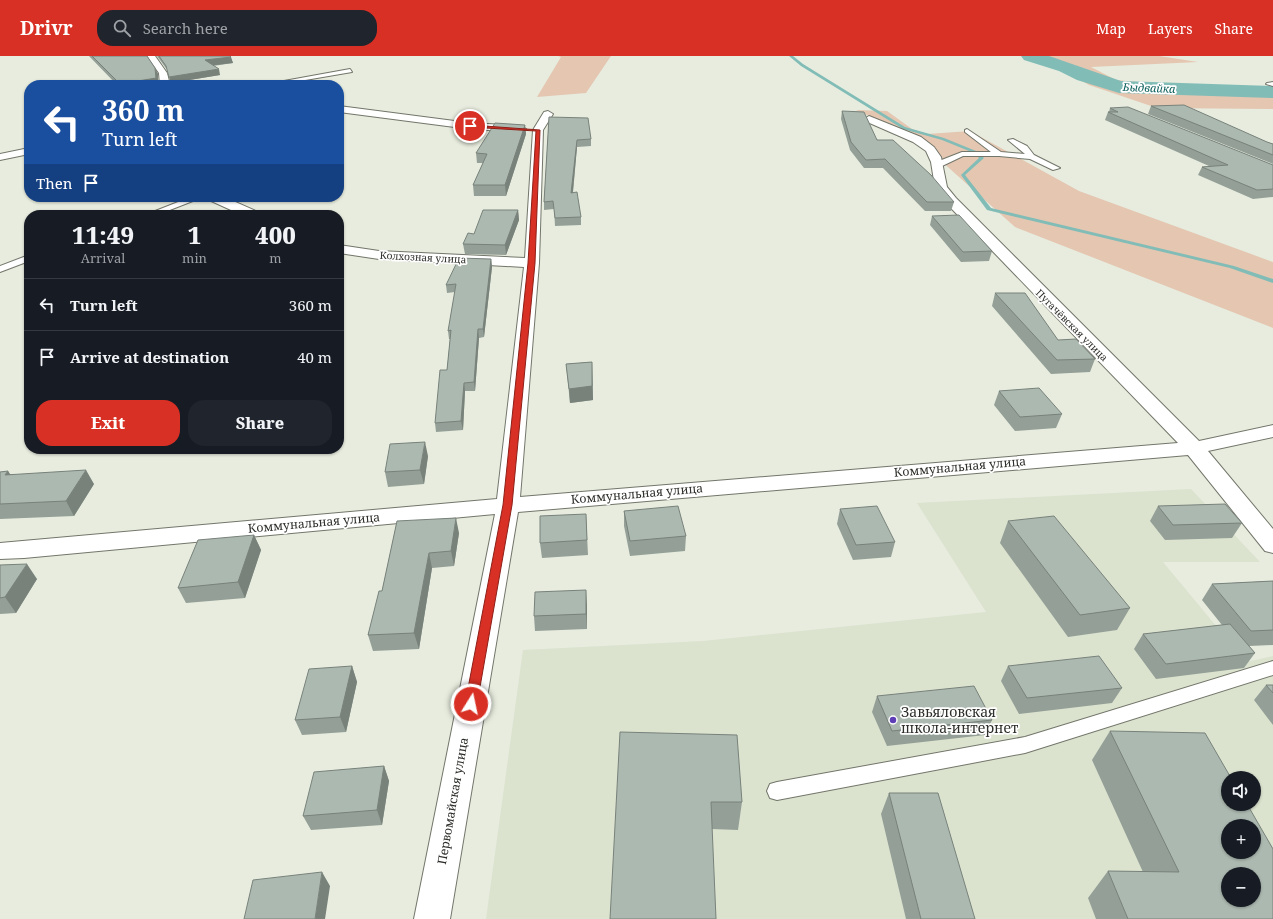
<!DOCTYPE html>
<meta charset="utf-8">
<style>
:root{--surface:#171b24;--page:#20242c;--text:#f1f3f6;--muted:#9ea1a6;--line:#363941;--accent:#d93025}
body{margin:0;font-family:"Noto Serif",serif;background:var(--page);color:var(--text);height:100vh;display:flex;flex-direction:column;font-size:15px;white-space:nowrap}
*{box-sizing:border-box;margin:0}
p{font-size:13px;color:var(--muted)}
.icon{flex:none;width:22px;height:22px;fill:none;stroke:currentColor;stroke-width:2;stroke-linecap:round;stroke-linejoin:round}
.map{position:relative;flex:1;overflow:hidden}
.side{position:absolute;left:24px;top:154px;width:320px;height:244px;display:flex;flex-direction:column;background:var(--surface);border-radius:16px;box-shadow:0 1px 3px #0004}
.side>*{flex:none}
.guide{position:absolute;left:24px;top:24px;width:320px;height:122px;border-radius:16px;box-shadow:0 1px 3px #0004;background:#1a4fa0;color:#fff;overflow:hidden}
.buttons{position:absolute;left:1221px;top:715px;display:grid;gap:8px}
.buttons a{display:grid;place-items:center;width:40px;height:40px;border-radius:50%;background:var(--surface);box-shadow:0 1px 3px #0004;font-size:20px}
.pin{position:absolute;display:grid;place-items:center;width:34px;height:34px;color:#fff;margin:-17px;border:2px solid #fff;border-radius:50%;box-shadow:0 1px 4px #0007}
.me{position:absolute;width:44px;margin:-22px;rotate:10deg;stroke-linejoin:round;filter:drop-shadow(0 0 3px #0008)}
.turn{display:flex;align-items:center;gap:14px;height:84px;padding:0 12px;font-size:18px}
.turn .icon{width:52px;height:52px;stroke-width:2.5}
.turn b{display:block;font-size:28px;line-height:34px}
.then{display:flex;align-items:center;height:38px;padding:0 12px;background:#0003;gap:8px;font-size:15px}
.eta{display:flex;justify-content:space-evenly;align-items:center;height:68px;text-align:center}
.eta b{font-size:24px;font-weight:800;line-height:28px}
.button{display:flex;gap:8px;margin-top:auto;padding:8px 12px}
.button a{flex:1;height:46px;border-radius:16px;background:var(--accent);color:#fff;font-size:16px;font-weight:800;line-height:46px;text-align:center}
.button a+a{background:var(--page);color:var(--text)}
ul{padding:0;list-style:none}
li{display:flex;align-items:center;gap:12px;height:52px;padding:0 12px;border-top:1px solid var(--line)}
li div{flex:1}
li b{display:block;font-size:15px}
li em{font-style:normal}
header{display:flex;align-items:center;gap:24px;box-sizing:border-box;height:56px;padding:0 20px;background:var(--accent);color:#fff}
header strong{font-size:19px}
nav{display:flex;gap:22px;margin-inline-start:auto;font-size:14px}
.search{width:280px;height:36px;background:var(--page);display:flex;align-items:center;gap:10px;box-sizing:border-box;padding:0 14px;border-radius:16px;color:var(--muted);font-size:15px}
.map>svg:first-child{display:block}
.built{fill:#dbe2ce;fill-rule:evenodd}
.green{fill:#e4c6b1}
.lines{fill:none;stroke-linecap:round;stroke-linejoin:round}
.stream{fill:#81bcb7;fill-rule:evenodd}
.river{fill:#81bcb7;fill-rule:evenodd}
.service-casing{stroke:#72766a;stroke-width:2}
.minor-casing{stroke:#72766a;stroke-width:2}
.service{fill:#fff;fill-rule:evenodd}
.minor{fill:#fff;fill-rule:evenodd}
.wall{fill:#949f97}
.shaded-wall{fill:#78827b}
.building{fill:#acb9b0;stroke:#78827b;fill-rule:evenodd}
.route{fill:#d93025;stroke:#8d1f18}
.poi-dot{fill:#5e3eb6;stroke:#fff;stroke-width:1.5}
.labels{text-anchor:middle;stroke-width:3.5;stroke-linejoin:round;paint-order:stroke}
.far-street-label{font-size:10px;fill:#2d2f2a;stroke:#fff}
.far-water-label{font-size:11px;font-style:italic;fill:#095e5a;stroke:#fff}
.street-label{font-size:12px;fill:#2d2f2a;stroke:#fff}
.near-poi-label{font-size:14px;fill:#2d2f2a;stroke:#fff;text-anchor:start}
</style>
<header>
<strong>Drivr</strong>
<div class="search"><svg class="icon" aria-label="search" viewBox="0 0 24 24"><circle cx="10" cy="10" r="6"/><path d="M15 15l6 6"/></svg>Search here</div>
<nav><a>Map</a><a>Layers</a><a>Share</a></nav>
</header>
<div class="map">
<svg width="1273" height="863" viewBox="0 0 1273 863">
<rect width="100%" height="100%" fill="#e7ecde"/>
<path class="built" d="M1191 433 1260 506H1163L1246 606 1273 600V863H486L523 594 703 585 986 556 917 447ZM1228 722H1254V748H1228ZM1228 770H1254V796H1228ZM1228 818H1254V844H1228Z"/>
<path class="green" d="M558 0H611L586 37 537 41 561 1Z
M1039 0H1159L1198 6 1091 11 1116 24 1202 32H1273V53L1157 52 1089 29Z
M856 54 887 55 912 73 927 78 970 75 1079 135 1273 206V272L1015 171 912 79Z"/>
<g class="lines">
<path class="stream" d="M789 0H793L803 8 905 71 944 82 976 95 984 102 965 119 991 152 1234 210 1273 223V227L1230 212 987 154 961 119 979 102 974 97 942 84 903 73 801 10Z"/>
<path class="river" d="M1021 0H1049L1121 25 1273 30V42L1119 37 1077 24 1059 15 1024 4Z"/>
<defs>
<path id="service" d="M350 13 352 16 276 29H262Z
M1273 26V30L1266 28 1267 27Z
M967 73 1001 96 1025 98 1008 84 1013 83 1027 90 1034 99 1060 112 1053 114 1030 103 999 100H963L940 111H934V107L962 96H991L965 76V74Z
M191 141H203L157 159H145Z
M29 199V205L0 216V210Z
M1273 605V619L1025 697 777 744 770 742 767 735 770 728 777 726 1025 681Z"/>
<path id="minor" d="M147 0H155L167 17 170 29H160L159 17Z
M339 50 470 67 521 70 526 73 521 76 470 73 339 56Z
M548 55 553 58 543 74 539 207 520 441 1178 387 947 148 935 131 931 106 926 95 913 86 865 65 864 63 869 60 921 81 934 91 941 101 947 131 956 142 1199 385 1273 369V381L1208 395 1273 473V497L1265 495 1188 399 518 456 450 863H414L495 458 24 502 0 503V487L497 443 524 211 379 203 339 197V189L379 195 525 202 533 74 544 56Z
M29 92V98L0 104V98Z
M208 141H224L258 156 260 159H242L209 144Z"/>
</defs>
<use href="#service" class="service-casing"/>
<use href="#minor" class="minor-casing"/>
<use href="#service" class="service"/>
<use href="#minor" class="minor"/>
</g>
<path class="wall" d="M89 0H147L158 18V29H117Z
M157 0H230L233 7 213 10 220 19 171 27 168 15Z
M1151 50 1273 88V108L1148 58Z
M1110 52 1273 109V141L1253 143 1198 119 1202 111 1209 110 1105 64 1108 56H1109Z
M842 55 954 146 951 155H925L883 112H864L850 94 841 63Z
M549 61 591 83V90L577 91 573 137 581 161V169L555 170 554 153 544 154V146Z
M525 69 526 78 506 140H474L473 129 483 107H477L476 97Z
M518 154 519 164 506 199 465 198 463 188 474 178Z
M932 160 992 195 989 205 961 206 930 169Z
M491 203 492 211 484 281 479 282 475 335H465L463 374 436 376 435 367 447 314 450 283H449L448 275 455 236 447 237 446 229Z
M995 237 1058 284 1095 303 1090 316 1051 318 992 250Z
M592 306 593 344 570 347 566 308Z
M999 335 1062 358 1056 372 1015 375 994 349Z
M428 400 424 428 388 431 385 416Z
M8 415 10 418 94 428 74 460 0 463V416Z
M1158 450 1242 467 1232 482 1165 484 1150 465Z
M840 453 895 486 891 501 853 504 837 468Z
M624 455 686 480 685 495 630 500 624 470Z
M586 458 588 499 542 502 540 487Z
M397 465 459 477 454 510 432 512 419 593 373 595 368 579 382 535Z
M1008 465 1130 552 1117 574 1068 581 1000 487Z
M254 479 261 494 245 542 186 547 178 532Z
M0 509 37 523 16 557 0 558Z
M1273 525V589L1249 590 1255 597 1244 612 1156 623 1134 593 1143 578 1222 569 1202 544 1212 528Z
M587 549V573L535 575 534 560Z
M352 610 357 626 346 676 302 679 295 664Z
M1008 610 1122 632 1112 647 1019 658 1001 625Z
M1266 629H1273V669L1254 644Z
M877 640 992 664 985 679 887 690 872 656Z
M1110 675 1273 863H1096L1088 842 1108 815 1143 816 1092 704Z
M620 676 742 746 738 774 712 773Z
M384 710 389 725 382 769 311 774 303 760Z
M889 737 975 863H906L881 758Z"/>
<path class="shaded-wall" d="M231 1 233 7 207 10 205 4Z
M155 12 158 18V29H121L120 28Z
M219 13 220 19 171 27 169 21Z
M525 69 526 78 506 140 505 129Z
M577 84V91L572 144 571 137Z
M518 154 519 164 506 199 505 189Z
M491 203 492 211 484 281 483 273Z
M478 273 479 282 475 335 474 326Z
M592 306 593 344 570 347 569 333Z
M464 327 465 335 463 374 461 365Z
M425 386 428 400 424 428 420 414Z
M86 414 94 428 74 460 66 445Z
M8 415 17 430 5 419Z
M456 462 459 477 454 510 451 495Z
M254 479 261 494 245 542 238 526Z
M429 497 432 512 419 593 414 577Z
M27 508 37 523 16 557 5 541Z
M586 534 587 549V573L586 558Z
M352 610 357 626 346 676 340 661Z
M384 710 389 725 382 769 377 754Z
M322 816 330 830 325 863H315Z"/>
<path class="building" d="M92 0H147L155 12 156 22 120 28Z
M159 0H230L231 1 205 4 219 13 169 21 166 10Z
M1184 49 1267 86 1273 88V99L1151 50Z
M1128 51 1273 109V133L1257 134 1202 111 1228 109 1108 56H1118L1110 52Z
M842 55 864 56 877 84H893L931 119 954 146H927L885 103 866 104 851 86Z
M549 61 588 62 591 83 577 84 571 137 577 136 581 161 555 162 553 145 544 146Z
M495 67 525 69 505 129H473L487 98 476 97Z
M483 154H518L505 189 463 188 468 177 474 178Z
M959 159 992 195 963 196 932 160Z
M459 202 491 203 483 273H478L474 326 464 327 461 365 435 367 440 314H447L451 274 448 275 456 228 446 229Z
M995 237H1025L1058 284 1076 283 1095 303 1057 304Z
M592 306V330L569 333 566 308Z
M1039 332 1062 358 1020 361 999 335Z
M425 386 420 414 385 416 390 388Z
M86 414 66 445 0 448V416L8 415 5 419Z
M1225 448 1242 467 1173 469 1158 450Z
M678 450 686 480 630 485 624 455Z
M877 450 895 486 856 489 840 453Z
M586 458 587 484 540 487V460Z
M1054 460 1130 552 1080 559 1008 465Z
M456 462 451 495 429 497 414 577 368 579 379 535H382L397 465Z
M254 479 238 526 178 532 198 484Z
M27 508 5 541 0 542V509Z
M1273 525V574L1251 575 1212 528Z
M586 534V558L534 560 535 536Z
M1230 568 1255 597 1166 608 1143 578Z
M1099 600 1122 632 1027 642 1008 610Z
M352 610 340 661 295 664 309 613Z
M1266 629H1273V637Z
M974 630 992 664 892 675 877 640Z
M1110 675 1205 677 1231 722H1228V748H1247L1273 793V863H1128L1108 815 1179 816ZM1228 770H1254V796H1228ZM1228 818H1254V844H1228Z
M620 676 737 679 742 746H711L716 863H610Z
M384 710 377 754 303 760 314 716Z
M889 737H938L975 863H921Z
M322 816 315 863H244L253 824Z"/>
<path class="route" d="M470 69 540 74 535 207 512 449 477 648 475 652 471 653 467 652 465 648 503 449 528 207 536 75 469 71Z"/>
<circle class="poi-dot" cx="893" cy="664" r="4"/>
<g class="labels">
<g class="far-street-label">
<text transform="translate(423 201) rotate(3)" y="4">Колхозная улица</text>
<text transform="translate(1072 269) rotate(45)" y="4">Пугачёвская улица</text>
</g>
<g class="far-water-label">
<text transform="translate(1149 32) rotate(2)" y="4">Быдвайка</text>
</g>
<g class="street-label">
<text transform="translate(960 411) rotate(-5)" y="4">Коммунальная улица</text>
<text transform="translate(637 438) rotate(-5)" y="4">Коммунальная улица</text>
<text transform="translate(314 467) rotate(-5)" y="4">Коммунальная улица</text>
<text transform="translate(453 745) rotate(-80)" y="4">Первомайская улица</text>
</g>
<g class="near-poi-label">
<text x="901" y="661">Завьяловская<tspan x="901" dy="16">школа-интернет</tspan></text>
</g>
</g>
</svg>
<div class="buttons">
<a><svg class="icon" aria-label="sound" viewBox="0 0 24 24"><path d="M4 9h4l5-4v14l-5-4H4zM17 9q2 3 0 6"/></svg></a>
<a>+</a>
<a>−</a>
</div>
<div class="pin" style="left:470px;top:70px;background:#d93025"><svg class="icon" aria-label="arrive" viewBox="0 0 24 24"><path d="M6 21V4h12l-3 4 3 4H6"/></svg></div>
<svg class="me" style="left:471px;top:648px" viewBox="-20 -20 40 40"><circle r="17" fill="#d93025" stroke="#fff" stroke-width="3"/><path d="M0-11L8 9 0 5-8 9z" fill="#fff"/></svg>
<div class="guide">
<div class="turn"><svg class="icon" aria-label="left" viewBox="0 0 24 24"><path d="M17 20v-9H6M10 6l-5 5 5 5"/></svg><div><b>360 m</b>Turn left</div></div>
<div class="then">Then<svg class="icon" aria-label="arrive" viewBox="0 0 24 24"><path d="M6 21V4h12l-3 4 3 4H6"/></svg></div>
</div>
<section class="side">
<div class="eta">
<div><b>11:49</b><p>Arrival</p></div>
<div><b>1</b><p>min</p></div>
<div><b>400</b><p>m</p></div>
</div>
<ul>
<li><svg class="icon" aria-label="left" viewBox="0 0 24 24"><path d="M17 20v-9H6M10 6l-5 5 5 5"/></svg><div><b>Turn left</b></div><em>360 m</em></li>
<li><svg class="icon" aria-label="arrive" viewBox="0 0 24 24"><path d="M6 21V4h12l-3 4 3 4H6"/></svg><div><b>Arrive at destination</b></div><em>40 m</em></li>
</ul>
<div class="button"><a>Exit</a><a>Share</a></div>
</section>
</div>
